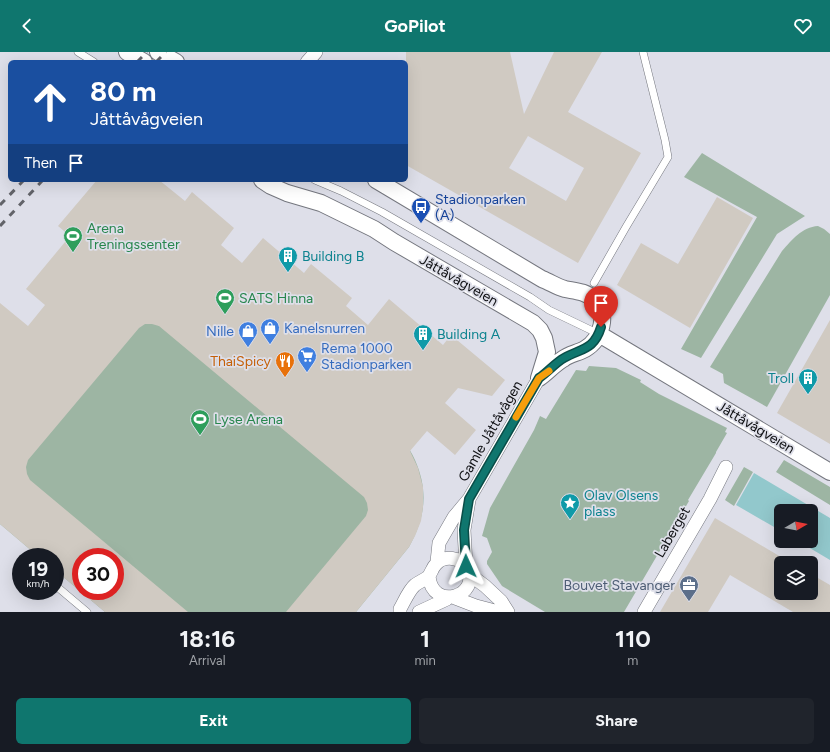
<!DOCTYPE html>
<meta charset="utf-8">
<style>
:root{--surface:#171b24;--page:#20242c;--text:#f1f3f6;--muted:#9ea1a6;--accent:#0f766e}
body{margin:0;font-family:Figtree,sans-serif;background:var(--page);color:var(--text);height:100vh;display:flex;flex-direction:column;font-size:15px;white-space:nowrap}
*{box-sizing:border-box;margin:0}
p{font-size:13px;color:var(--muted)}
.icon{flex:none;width:22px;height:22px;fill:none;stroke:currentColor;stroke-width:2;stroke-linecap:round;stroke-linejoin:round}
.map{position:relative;height:560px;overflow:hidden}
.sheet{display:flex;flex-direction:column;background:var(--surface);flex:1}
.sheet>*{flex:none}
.hud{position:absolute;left:8px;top:8px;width:400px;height:122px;border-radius:6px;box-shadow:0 4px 16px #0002;background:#1a4fa0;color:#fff;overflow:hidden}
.needle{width:26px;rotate:80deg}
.controls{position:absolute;left:774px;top:452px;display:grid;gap:8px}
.controls a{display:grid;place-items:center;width:44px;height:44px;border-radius:6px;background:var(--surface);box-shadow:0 4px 16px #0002;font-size:20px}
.speed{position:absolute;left:12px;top:496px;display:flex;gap:8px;font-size:20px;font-weight:700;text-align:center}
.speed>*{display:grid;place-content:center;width:52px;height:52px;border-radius:50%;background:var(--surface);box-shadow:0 4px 16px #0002;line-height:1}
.speed small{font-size:10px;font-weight:400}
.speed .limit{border:6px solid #d22;background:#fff;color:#111}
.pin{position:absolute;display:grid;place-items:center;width:34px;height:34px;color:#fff;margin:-41px -17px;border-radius:50% 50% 50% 0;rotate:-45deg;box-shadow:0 0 4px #0007}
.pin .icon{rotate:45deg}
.me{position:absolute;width:44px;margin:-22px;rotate:359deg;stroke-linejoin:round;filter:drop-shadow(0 0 3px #0008)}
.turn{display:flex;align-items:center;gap:14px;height:84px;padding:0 16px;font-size:18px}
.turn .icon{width:52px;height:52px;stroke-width:2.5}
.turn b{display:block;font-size:28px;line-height:34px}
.then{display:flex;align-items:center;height:38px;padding:0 16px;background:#0003;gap:8px;font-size:15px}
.eta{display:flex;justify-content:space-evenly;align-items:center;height:68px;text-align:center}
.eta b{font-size:24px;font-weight:700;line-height:28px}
.action{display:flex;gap:8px;margin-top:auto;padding:8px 16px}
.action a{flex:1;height:46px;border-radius:6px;background:var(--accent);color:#fff;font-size:16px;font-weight:700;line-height:46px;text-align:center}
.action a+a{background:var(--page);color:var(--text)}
header{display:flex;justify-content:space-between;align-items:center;height:52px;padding:0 16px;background:var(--accent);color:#fff;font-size:18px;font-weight:700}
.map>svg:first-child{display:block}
.green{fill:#9db5a3;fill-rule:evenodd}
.water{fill:#92c8cc}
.building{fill:#d0cac2;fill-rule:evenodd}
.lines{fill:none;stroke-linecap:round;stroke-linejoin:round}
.service-casing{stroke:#75777f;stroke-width:8}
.minor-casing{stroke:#75777f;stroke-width:14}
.tertiary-casing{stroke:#75777f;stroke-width:18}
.service{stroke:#fff;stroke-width:7}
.minor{stroke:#fff;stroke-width:13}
.tertiary{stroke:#fff;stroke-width:16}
.rail{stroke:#626369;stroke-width:3;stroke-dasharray:7 7;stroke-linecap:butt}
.route-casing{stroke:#0a4d48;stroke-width:10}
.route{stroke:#0f766e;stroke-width:7}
.slow{stroke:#f59e0b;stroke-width:7}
.labels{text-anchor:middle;stroke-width:3.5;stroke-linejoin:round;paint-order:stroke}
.transit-label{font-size:14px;fill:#164399;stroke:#dedfe9;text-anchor:start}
.leisure-label{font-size:14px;fill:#27864d;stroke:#dedfe9;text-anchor:start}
.culture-label{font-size:14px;fill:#0d838f;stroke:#dedfe9;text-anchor:start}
.street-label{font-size:14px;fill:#0e0f12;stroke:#dedfe9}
.shop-label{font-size:14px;fill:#366cbe;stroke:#dedfe9;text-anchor:start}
.food-label{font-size:14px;fill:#c56008;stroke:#dedfe9;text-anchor:end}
.service-label{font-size:14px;fill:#4e5e75;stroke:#dedfe9;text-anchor:end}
</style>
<header><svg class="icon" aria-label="back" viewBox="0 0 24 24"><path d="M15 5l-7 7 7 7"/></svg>GoPilot<svg class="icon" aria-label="heart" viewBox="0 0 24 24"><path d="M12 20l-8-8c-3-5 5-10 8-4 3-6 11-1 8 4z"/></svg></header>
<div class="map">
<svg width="830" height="560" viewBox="0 0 830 560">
<rect width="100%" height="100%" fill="#dedfe9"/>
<path class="green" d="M702 101 805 164 777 182 701 306 681 297 757 165 684 125Z
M818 174 824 177 830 182V243L767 355 724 331 723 322 710 315 782 199C792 188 802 175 818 174Z
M96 244 404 389C408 395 412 401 415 408 429 440 425 466 409 495L356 560H105L55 518V505H39L0 472V359ZM81 505H115V539H81Z
M589 314 616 316 641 328 640 330 659 342 727 376 725 380 727 381 716 400V401L688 448 689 449 624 560H545L502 534 487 512V509L492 500 487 486 482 484 490 456 534 378 540 364 546 367 576 318 586 319Z
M784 408 830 435V453L776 420Z
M744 415 753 420 734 454 725 448Z"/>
<path class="water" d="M754 421 830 466V508L798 489H811V459H781V479L736 453Z"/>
<path class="building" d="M406 0H510L524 62 554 0H602L568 60 641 101 578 211 406 113ZM528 84 584 116 566 149 509 116Z
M97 128H159L185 149 192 140 234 176 221 193 242 211 263 186 304 221 311 212 352 246 346 254 368 273 389 247 443 293 451 283 505 328 492 344 458 336 445 351 476 378 455 403 427 379 410 399 418 416 423 435V455L421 469 415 484 409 495 356 560H286L366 464 368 458 367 451 364 445 159 274 152 272H145L139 276 28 408 26 415 27 422 30 428 188 560H105L55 518V505H39L0 472V251L28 274 45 253 26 237 70 184 58 174ZM81 505H115V539H81Z
M717 145 753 166 690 276 617 233 641 191 678 212Z
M830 268V392L777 361Z
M715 466 781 505V541H811V522L830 533V560H793L730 523 708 560H660Z"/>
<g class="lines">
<defs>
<path id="service" d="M78 0 94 10
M315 128 341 139 382 160 530 245 549 258 599 282
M594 231 626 175 668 105 665 88 643 0
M55 533 87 560"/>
<path id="minor" d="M307 10 316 0
M437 510 439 491 454 465 469 447 539 326
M466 514 464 478 469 448
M469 522 485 534 501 549 508 560
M455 546 476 554 495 559 507 560
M400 560V557C404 550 409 538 415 533 419 530 424 528 428 525 431 522 432 516 436 512 444 503 461 505 467 516 482 544 432 560 429 524
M419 560 447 547
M644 560 710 447 726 415"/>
<path id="tertiary" d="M127 0 144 10
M158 0 176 10
M262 128 271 134 287 141 321 151 374 177 394 190 533 271 540 278 544 286 547 300 539 326
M376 128 542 227C550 230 557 235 565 237 575 239 585 239 594 247 609 261 602 287 585 297 578 301 569 302 563 307 554 312 547 321 539 326
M599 282 830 420"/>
</defs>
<use href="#service" class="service-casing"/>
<use href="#minor" class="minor-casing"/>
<use href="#tertiary" class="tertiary-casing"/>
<use href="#service" class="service"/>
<use href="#minor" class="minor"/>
<use href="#tertiary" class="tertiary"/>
<path class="rail" d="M137 10 147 0
M156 10 166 0
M0 153 24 128
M0 174 43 128"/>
</g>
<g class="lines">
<defs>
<path id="route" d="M466 514 464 478 469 447 539 326C548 320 555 311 564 306 582 296 594 298 601 275"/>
</defs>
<use href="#route" class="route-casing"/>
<use href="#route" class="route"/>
<path class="slow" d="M516 365 539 326 549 319"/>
</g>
<defs>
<symbol id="bus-pin" viewBox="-11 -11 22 30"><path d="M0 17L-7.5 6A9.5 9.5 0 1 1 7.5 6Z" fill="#1a4fb4" stroke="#dedfe9"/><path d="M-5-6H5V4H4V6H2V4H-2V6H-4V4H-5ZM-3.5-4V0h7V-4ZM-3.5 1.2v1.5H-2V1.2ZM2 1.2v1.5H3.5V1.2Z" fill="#fff"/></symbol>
<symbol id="stadium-pin" viewBox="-11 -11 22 30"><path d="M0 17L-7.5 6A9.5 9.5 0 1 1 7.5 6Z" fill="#2e9e5b" stroke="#dedfe9"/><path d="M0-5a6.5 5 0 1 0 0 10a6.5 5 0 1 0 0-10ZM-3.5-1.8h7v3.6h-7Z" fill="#fff"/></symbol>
<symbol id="building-pin" viewBox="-11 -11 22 30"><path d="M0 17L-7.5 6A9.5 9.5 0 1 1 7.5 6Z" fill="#0f9aa8" stroke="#dedfe9"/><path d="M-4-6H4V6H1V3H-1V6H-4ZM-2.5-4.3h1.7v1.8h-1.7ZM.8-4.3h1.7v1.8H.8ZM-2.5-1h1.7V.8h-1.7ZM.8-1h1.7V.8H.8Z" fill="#fff"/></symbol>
<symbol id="shop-pin" viewBox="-11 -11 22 30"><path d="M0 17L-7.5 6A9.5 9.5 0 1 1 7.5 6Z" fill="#3f7fe0" stroke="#dedfe9"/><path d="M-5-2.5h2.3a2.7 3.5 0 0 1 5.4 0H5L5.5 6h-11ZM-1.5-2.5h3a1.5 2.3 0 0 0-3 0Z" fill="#fff"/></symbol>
<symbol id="supermarket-pin" viewBox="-11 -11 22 30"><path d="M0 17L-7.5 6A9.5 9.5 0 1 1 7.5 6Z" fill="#3f7fe0" stroke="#dedfe9"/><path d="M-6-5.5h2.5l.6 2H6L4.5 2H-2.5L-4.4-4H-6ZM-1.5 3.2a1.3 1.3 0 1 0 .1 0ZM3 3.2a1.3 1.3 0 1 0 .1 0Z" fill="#fff"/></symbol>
<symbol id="restaurant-pin" viewBox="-11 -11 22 30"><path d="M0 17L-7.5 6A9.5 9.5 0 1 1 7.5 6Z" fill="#e8710a" stroke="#dedfe9"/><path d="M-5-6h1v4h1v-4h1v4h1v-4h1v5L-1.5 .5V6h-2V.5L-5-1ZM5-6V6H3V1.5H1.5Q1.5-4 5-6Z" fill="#fff"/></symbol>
<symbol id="sight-pin" viewBox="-11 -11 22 30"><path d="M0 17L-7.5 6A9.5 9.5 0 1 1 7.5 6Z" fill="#0f9aa8" stroke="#dedfe9"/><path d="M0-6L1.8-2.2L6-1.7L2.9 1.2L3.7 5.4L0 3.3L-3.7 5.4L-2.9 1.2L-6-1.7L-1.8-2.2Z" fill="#fff"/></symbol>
<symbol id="office-pin" viewBox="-11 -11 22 30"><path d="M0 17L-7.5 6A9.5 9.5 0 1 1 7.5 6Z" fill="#5c6f8a" stroke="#dedfe9"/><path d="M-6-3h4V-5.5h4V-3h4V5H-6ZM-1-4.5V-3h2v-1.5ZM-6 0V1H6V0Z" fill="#fff"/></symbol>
</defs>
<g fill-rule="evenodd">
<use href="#bus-pin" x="410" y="144" width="22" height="30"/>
<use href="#stadium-pin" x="62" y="173" width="22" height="30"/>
<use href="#building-pin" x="277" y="193" width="22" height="30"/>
<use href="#stadium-pin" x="214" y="235" width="22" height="30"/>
<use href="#shop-pin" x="259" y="265" width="22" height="30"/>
<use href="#shop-pin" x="237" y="268" width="22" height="30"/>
<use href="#building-pin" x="412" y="271" width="22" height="30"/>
<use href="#supermarket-pin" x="296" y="293" width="22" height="30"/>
<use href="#restaurant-pin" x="274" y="298" width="22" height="30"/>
<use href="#building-pin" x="797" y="315" width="22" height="30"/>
<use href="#stadium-pin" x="189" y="356" width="22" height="30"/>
<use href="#sight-pin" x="559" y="440" width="22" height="30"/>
<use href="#office-pin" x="678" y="522" width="22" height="30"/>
</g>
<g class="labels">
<g class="transit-label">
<text x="435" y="152">Stadionparken<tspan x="435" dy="16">(A)</tspan></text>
</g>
<g class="leisure-label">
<text x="87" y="181">Arena<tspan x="87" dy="16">Treningssenter</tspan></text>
<text x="239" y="251">SATS Hinna</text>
<text x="214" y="372">Lyse Arena</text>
</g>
<g class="culture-label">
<text x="302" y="209">Building B</text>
<text x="437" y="287">Building A</text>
<text x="794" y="331" text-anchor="end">Troll</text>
<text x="584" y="448">Olav Olsens<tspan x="584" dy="16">plass</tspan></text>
</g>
<g class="street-label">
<text transform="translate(459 228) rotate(30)" y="5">Jåttåvågveien</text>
<text transform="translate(756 375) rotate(31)" y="5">Jåttåvågveien</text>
<text transform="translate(490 379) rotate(-60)" y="5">Gamle Jåttåvågen</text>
<text transform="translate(672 480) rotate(-60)" y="5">Laberget</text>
</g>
<g class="shop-label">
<text x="284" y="281">Kanelsnurren</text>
<text x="234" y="284" text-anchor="end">Nille</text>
<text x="321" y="301">Rema 1000<tspan x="321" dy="16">Stadionparken</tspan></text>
</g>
<g class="food-label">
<text x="271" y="314">ThaiSpicy</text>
</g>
<g class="service-label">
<text x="675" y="538">Bouvet Stavanger</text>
</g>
</g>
</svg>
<div class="controls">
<a><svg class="needle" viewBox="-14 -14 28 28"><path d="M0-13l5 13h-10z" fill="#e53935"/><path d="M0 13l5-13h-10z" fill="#9ea1a6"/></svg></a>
<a><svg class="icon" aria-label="layers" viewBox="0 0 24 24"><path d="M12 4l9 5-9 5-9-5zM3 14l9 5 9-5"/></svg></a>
</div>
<div class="speed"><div>19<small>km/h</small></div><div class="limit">30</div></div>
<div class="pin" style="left:601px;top:275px;background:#d93025"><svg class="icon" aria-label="arrive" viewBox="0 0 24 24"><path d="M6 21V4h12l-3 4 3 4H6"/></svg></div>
<svg class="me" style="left:466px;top:514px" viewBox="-20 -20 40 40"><path d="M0-17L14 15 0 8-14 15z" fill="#0f766e" stroke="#fff" stroke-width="4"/></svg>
<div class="hud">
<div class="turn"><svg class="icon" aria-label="ahead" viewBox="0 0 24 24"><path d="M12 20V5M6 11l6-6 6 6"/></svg><div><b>80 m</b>Jåttåvågveien</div></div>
<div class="then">Then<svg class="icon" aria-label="arrive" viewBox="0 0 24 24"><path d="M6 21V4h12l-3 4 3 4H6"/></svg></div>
</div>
</div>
<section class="sheet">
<div class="eta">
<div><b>18:16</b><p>Arrival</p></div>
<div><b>1</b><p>min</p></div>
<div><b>110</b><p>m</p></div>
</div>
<div class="action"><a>Exit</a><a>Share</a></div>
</section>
